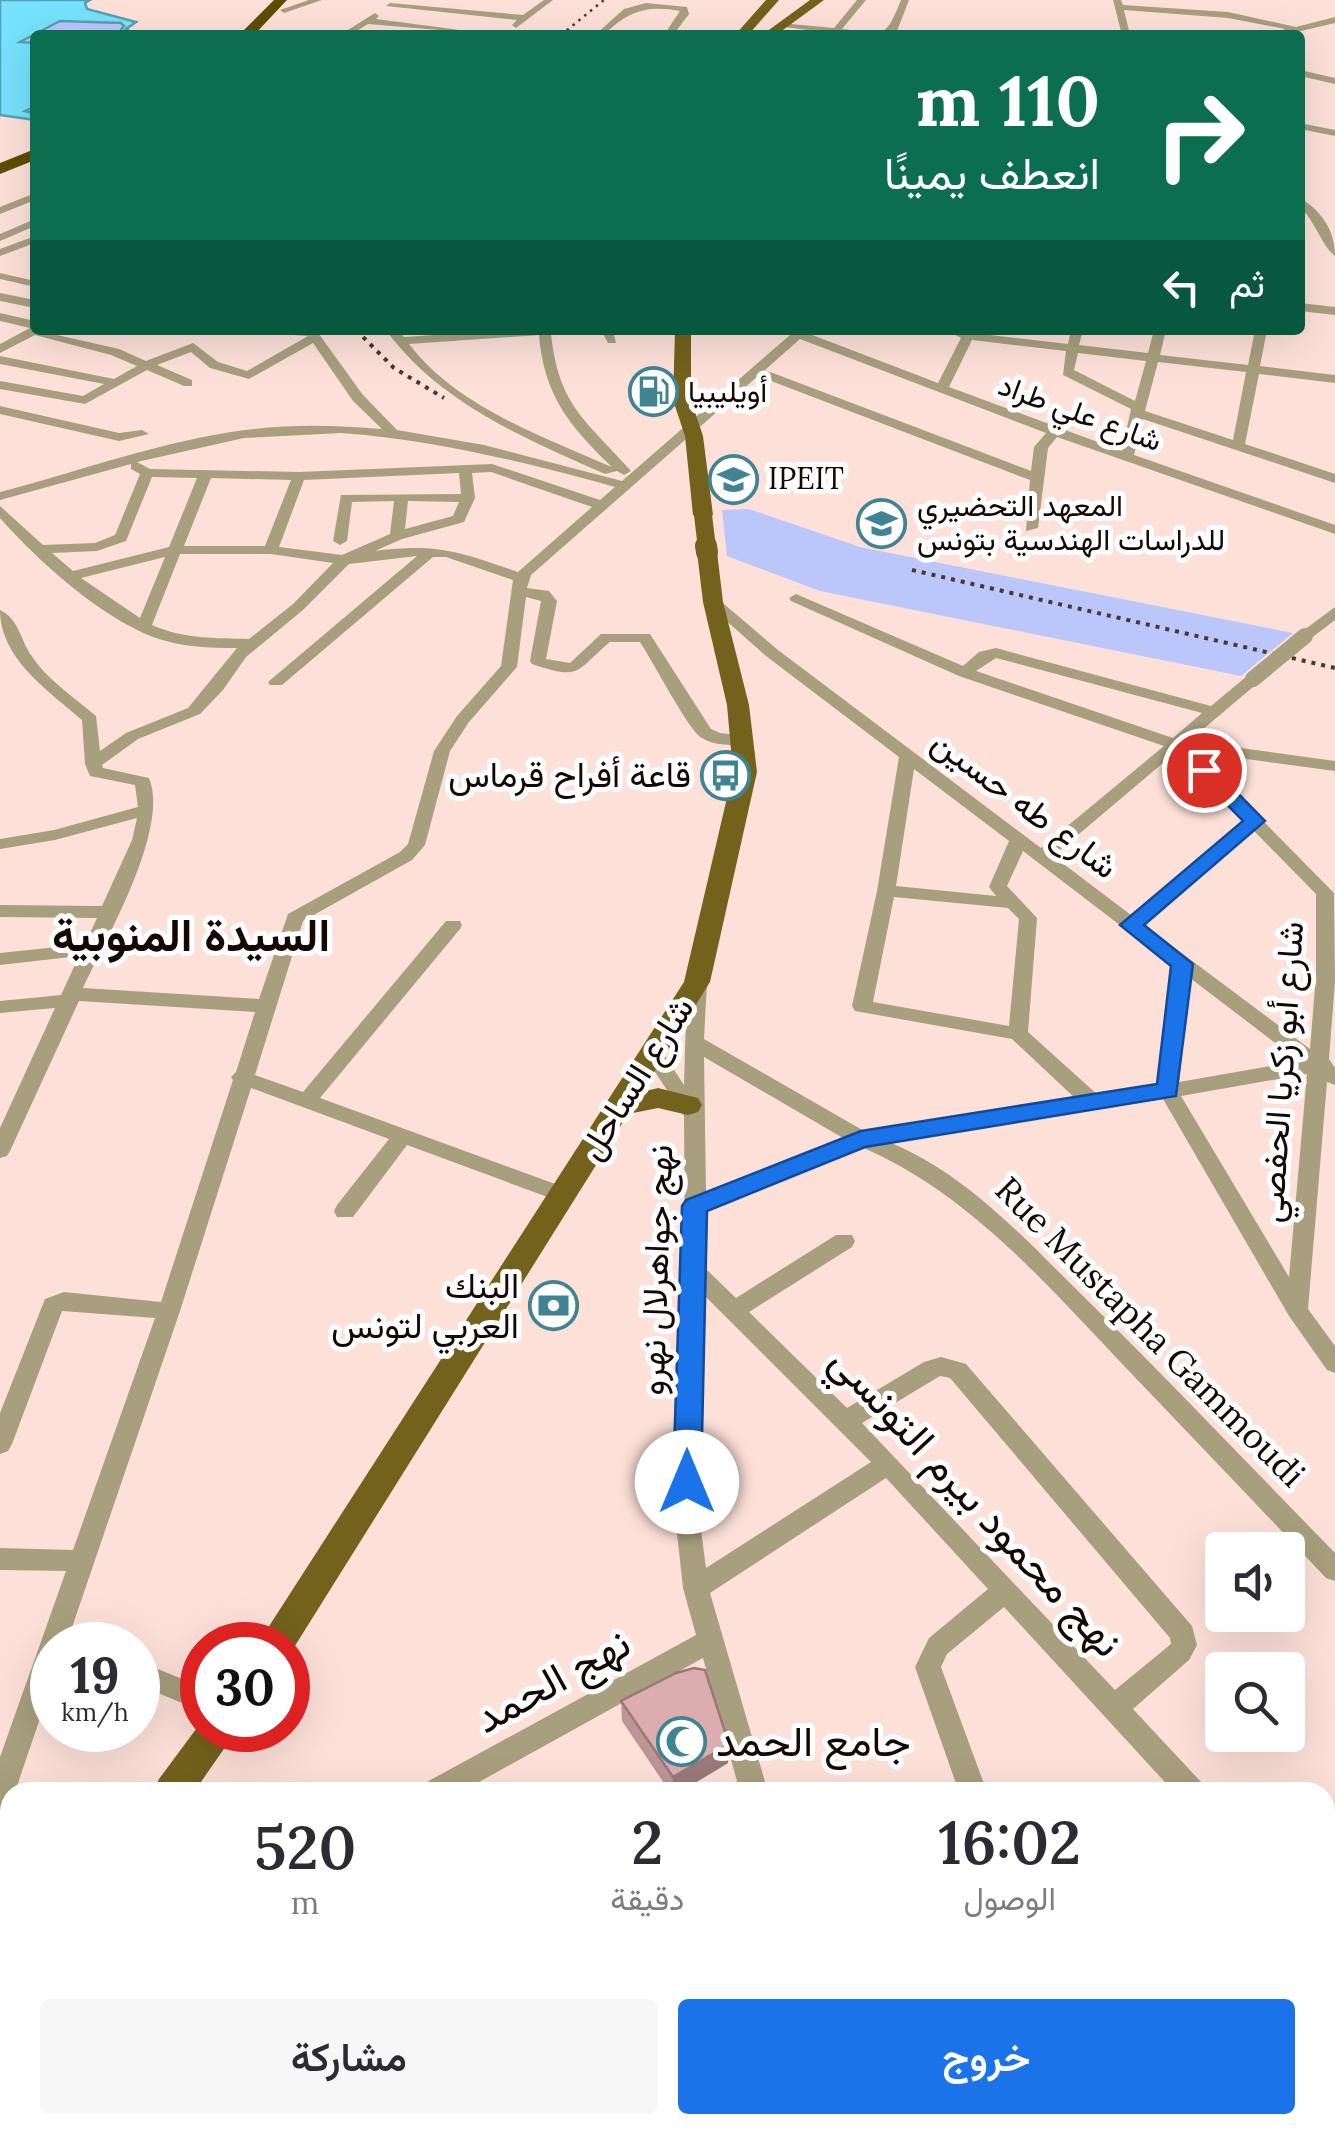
<!DOCTYPE html>
<html lang="ar">
<meta charset="utf-8">
<style>
:root{--surface:#fff;--page:#f7f7f7;--text:#2b2b33;--muted:#7c7c81;--accent:#1a73e8}
body{margin:0;font-family:Lora,Vazirmatn,serif;background:var(--page);color:var(--text);direction:rtl;height:100vh;display:flex;flex-direction:column;font-size:38px;white-space:nowrap}
*{box-sizing:border-box;margin:0}
p{font-size:32px;color:var(--muted)}
.icon{flex:none;width:55px;height:55px;fill:none;stroke:currentColor;stroke-width:2;stroke-linecap:round;stroke-linejoin:round}
.map{position:relative;flex:1;overflow:hidden;direction:ltr}
.panel{position:absolute;left:0px;top:1782px;width:1335px;height:352px;display:flex;flex-direction:column;background:var(--surface);border-radius:30px 30px 0 0;box-shadow:0 10px 40px #0002;direction:rtl}
.panel>*{flex:none}
.guide{position:absolute;left:30px;top:30px;width:1275px;height:305px;border-radius:10px;box-shadow:0 10px 40px #0002;direction:rtl;background:#0b6e4f;color:#fff;overflow:hidden}
.buttons{position:absolute;left:1205px;top:1532px;display:grid;gap:20px}
.buttons a{display:grid;place-items:center;width:100px;height:100px;border-radius:10px;background:var(--surface);box-shadow:0 10px 40px #0002;font-size:50px}
.speed{position:absolute;left:30px;top:1622px;display:flex;gap:20px;font-size:50px;font-weight:700;text-align:center}
.speed>*{display:grid;place-content:center;width:130px;height:130px;border-radius:50%;background:var(--surface);box-shadow:0 10px 40px #0002;line-height:1}
.speed small{font-size:25px;font-weight:400}
.speed .limit{border:15px solid #d22;background:#fff;color:#111}
.pin{position:absolute;display:grid;place-items:center;width:85px;height:85px;color:#fff;margin:-42px;border:5px solid #fff;border-radius:50%;box-shadow:0 2px 10px #0007}
.me{position:absolute;width:110px;margin:-55px;rotate:0deg;stroke-linejoin:round;filter:drop-shadow(0 0 8px #0008)}
.turn{display:flex;align-items:center;gap:35px;height:210px;padding:0 40px;font-size:45px}
.turn .icon{width:130px;height:130px;stroke-width:2.5}
.turn b{display:block;font-size:70px;line-height:85px}
.then{display:flex;align-items:center;height:95px;padding:0 40px;background:#0003;gap:20px;font-size:38px}
.eta{display:flex;justify-content:space-evenly;align-items:center;height:170px;text-align:center}
.eta b{font-size:60px;font-weight:600;line-height:70px}
.action{display:flex;gap:20px;margin-top:auto;padding:20px 40px}
.action a{flex:1;height:115px;border-radius:10px;background:var(--accent);color:#fff;font-size:40px;font-weight:600;line-height:115px;text-align:center}
.action a+a{background:var(--page);color:var(--text)}
.map>svg:first-child{display:block}
.green{fill:#bbc6fb}
.water{fill:#76e2fc;stroke:#59a0b2;stroke-width:2.5}
.lines{fill:none;stroke-linecap:round;stroke-linejoin:round}
.minor{fill:#a89f7e;fill-rule:evenodd}
.major{fill:#73621c;fill-rule:evenodd}
.highway{fill:#5c4d05;fill-rule:evenodd}
.tram{stroke:#483733;stroke-width:4}
.rail-far1{stroke:#483733;stroke-width:2.5;stroke-dasharray:2.5 5;stroke-linecap:butt}
.rail{stroke:#483733;stroke-width:4;stroke-dasharray:4 6;stroke-linecap:butt}
.minor-bridge{stroke:#a89f7e;stroke-width:16}
.major-bridge-far1{stroke:#73621c;stroke-width:18}
.major-bridge{stroke:#73621c;stroke-width:22}
.wall{fill:#bd9596}
.shaded-wall{fill:#9a797a}
.building{fill:#dcadaf;stroke:#9a797a;stroke-width:2.5}
.route{fill:#1a73e8;stroke:#114b97;stroke-width:2.5}
.labels{text-anchor:middle;stroke-width:10;stroke-linejoin:round;paint-order:stroke}
.far-poi-label{font-size:30px;fill:#150704;stroke:#fff;text-anchor:start}
.far-street-label{font-size:30px;fill:#150704;stroke:#fff}
.poi-label{font-size:35px;fill:#150704;stroke:#fff;text-anchor:end}
.street-label{font-size:35px;fill:#150704;stroke:#fff}
.near-street-label{font-size:42px;fill:#150704;stroke:#fff}
.near-poi-label{font-size:42px;fill:#150704;stroke:#fff;text-anchor:start}
.district-label{font-size:45px;font-weight:bold;fill:#150704;stroke:#fff}
</style>
<div class="map">
<svg width="1335" height="2134" viewBox="0 0 1335 2134">
<rect width="100%" height="100%" fill="#fde1d9"/>
<path class="green" d="M78 20 125 25 110 35H35V43L19 42 60 21Z
M749 509 860 547 1293 633 1241 676 820 591 727 556 722 510Z"/>
<path class="water" d="M0 0H90L85 3 87 9 136 22 126 29 130 31 228 35 118 33 124 26 121 23 60 21 20 42 35 43V107L25 111 35 114V120L0 115Z"/>
<g class="lines">
<path class="minor" d="M309 0H322L284 13 280 10Z
M544 0H553L516 28 512 25 517 20 386 6 390 3 523 15Z
M857 0H866L842 29C884 33 884 42 901 0H909L897 31 893 35H849L776 26 780 23 834 28Z
M1113 0H1121L1123 5 1228 12 1296 27 1335 17V23L1284 35 1280 32 1285 29 1228 18 1124 10 1130 35H1122Z
M646 3 687 7 689 14 673 35H664L680 11C647 5 628 11 604 35H595L624 9Z
M375 13 379 16 376 19 498 35 368 24 350 35H340Z
M1300 70 1335 78V84L1300 76Z
M1300 123 1335 130V136L1300 129Z
M35 193V200L0 214V207Z
M1300 198C1322 211 1335 231 1335 256 1321 245 1316 222 1300 207Z
M35 219V226L0 241V234Z
M35 236V243L0 256V249Z
M0 273 35 281V287L0 279Z
M0 293 35 300V308L0 301Z
M1300 303 1335 307V315L1300 311Z
M0 313 35 321V330L119 349 146 361 193 343 218 362 247 371 308 336 278 334 272 330H316L363 395 397 430 484 445 622 481 790 335 783 330H809L807 333 938 383 961 338 947 330 1068 344 1071 330H1083L1079 345 1148 353 1154 330H1166L1160 355 1248 365 1255 330H1267L1260 366 1335 375V383L1259 374 1245 444 1335 474V483L1143 419 1134 455 1335 525V534L1057 437 1048 448 1038 528 1026 531 1030 480 758 376 531 575 527 588 549 591 557 601 546 659 570 663 601 634H650L711 729 720 733 749 736 751 740C740 748 711 746 699 736 685 723 653 662 640 642H610C575 671 582 681 532 664L530 661 541 601 526 597 517 667 469 722 450 751 425 845 412 860 303 921 255 1075 303 1092 446 921H460L462 925 460 929 320 1098 569 1189 572 1194 569 1199 561 1202 407 1145 353 1217H337L334 1211 337 1205 389 1139 251 1088 180 1311 66 1645H52V1683L15 1792H10V1805L0 1809V1757L66 1571 0 1570V1548L73 1550 155 1318 62 1311 12 1444 8 1451 0 1454V1413L45 1299 64 1292 161 1302 233 1080 231 1077 236 1072 255 1012 79 1001 10 1151 7 1156 0 1158V1128L55 1008 0 1013V1001L61 995 79 956 0 965V953L85 944 97 918 0 917V905L102 906 132 840 137 818 55 840 0 849V839L54 830 138 807 135 785 90 776 85 764 82 720C49 691 0 659 0 610 19 619 20 639 31 655 47 680 74 697 96 716L100 751 126 733 188 708 237 648C209 648 180 647 153 637 99 616 38 561 0 518V506L43 545 95 543 115 535 140 474 131 469V464L0 500V492C81 471 161 441 245 430 290 424 336 425 382 429L353 401 313 343 249 379 210 368 191 352 157 365 192 380V386H184L147 370 85 404 0 389V381L83 396 104 384 0 364V356L114 379 137 366 111 355 35 335 0 353V344L30 328 0 321ZM800 339 1046 433 1034 447 1031 471 765 370ZM972 340 1066 351 1063 375 1131 409 1122 451 949 387ZM1078 353 1146 361 1135 401 1074 370ZM1158 362 1246 372 1233 440 1145 411ZM341 433C435 440 524 462 615 487L600 500 492 464 299 472 150 469 137 462 244 438ZM491 472 592 507 518 572C459 552 438 543 375 551L402 539 464 522 475 498 472 473ZM459 473 461 494 341 495 333 541 340 545 347 541 352 502 394 501 390 534 342 555 279 547 304 480ZM152 477 197 478 169 547 73 571 52 553 97 551 126 541ZM211 478 291 480 265 546H184ZM408 501 459 502 453 516 405 529ZM180 554H271L333 563 293 604 249 639C216 638 183 639 152 625ZM417 556 268 682 270 685H282L433 557H446L513 580 501 666 457 716 434 751 408 844 400 852 288 914 259 999 83 988C106 939 170 829 149 778L103 768 102 765 138 739 200 714 223 690 246 657 303 610 349 564ZM165 557 140 618 81 578Z
M386 330H398L404 337 508 330H568L551 334C559 407 586 420 631 471L624 475 617 471 605 474C524 438 439 403 386 330ZM539 335C544 395 569 426 612 467 543 437 456 406 409 344Z
M601 330H613L616 343H608Z
M0 406 119 433 142 430 149 434 119 441 0 414Z
M796 594 963 666 979 652 996 648 1211 706 1247 676H1259V682L1189 741 1335 761V771L1195 752 1334 893 1335 981 1329 1059 1335 1068V1085L1327 1082 1308 1309 1335 1346V1373L1327 1370 1289 1316 1163 1099 889 1142C965 1173 1022 1236 1079 1292 1166 1377 1250 1466 1335 1553V1581L1326 1578C1260 1508 1193 1438 1127 1369 1048 1286 968 1192 861 1147L706 1210 707 1270 736 1298 836 1235H852L855 1241 852 1247 749 1312 847 1408 924 1362 941 1357 966 1364 1192 1626 1197 1645 1189 1660 1133 1709 1202 1783 1206 1792H1174L1004 1607 947 1654 941 1667 987 1792H959L915 1667 929 1638 988 1589 886 1478 710 1593 768 1792H740L703 1658 461 1792H421L425 1783 696 1635 683 1588 675 1515 685 1273 684 1116 642 1052 652 1045 659 1047 684 1085 687 982 690 978 697 976 707 982 704 1039 864 1131 1077 1100 1012 1039 855 1011 852 1006 877 891 899 757 766 656 705 602 708 599H718L778 650 1041 848 1164 746 959 676 791 601 789 598ZM996 658 1202 713 1173 738 976 671ZM1176 752 1244 821 1131 915 1053 856ZM914 769 1009 841 989 887 996 896 896 886ZM1254 831 1316 894V975L1310 1049 1143 924ZM1023 851 1172 965 1158 1086 1099 1096 1028 1032 1037 918 1007 886ZM894 897 1008 908 1019 919 1009 1026 873 1002ZM1190 978 1299 1061 1179 1082ZM704 1057 843 1138 706 1193ZM1307 1074 1289 1277 1181 1096ZM706 1297 871 1462 706 1568 699 1515ZM940 1376 950 1378 1170 1638 1171 1644 1115 1690 862 1423Z
M1335 607V620L1310 639H1300V633Z
M138 1661 202 1687V1711L138 1685Z
M1325 1918 1335 1923V1984L1325 1987V1957L1330 1956 1325 1954Z
M1335 1992V2039L1325 2043V1996Z
M447 2125H490L486 2134H443Z
M841 2125H873L875 2134H843Z
M1264 2125H1296L1292 2134H1260Z"/>
<path class="major" d="M766 0H779L748 35H735Z
M810 0H824L776 35H762Z
M675 330H691V400L703 436 713 515 703 521 693 515 685 436 673 400Z
M707 546 717 552 723 602 749 705 757 772 710 982 642 1092 658 1088 698 1098 702 1105 698 1112 688 1115 658 1108 628 1114 288 1657V1645H259L264 1634 684 982 733 772 727 705 703 602 697 552Z
M202 1721V1730H237L194 1792H153L159 1779Z
M10 1990V2041L0 2045V1994Z"/>
<path class="highway" d="M274 0H287L254 35H239Z
M35 149V160L0 174V163Z"/>
<path class="tram" d="M1325 2082 1335 2062
M1302 2134 1306 2125
M1321 2134 1335 2103"/>
<path class="rail-far1" d="M561 35 604 0"/>
<path class="rail" d="M356 330 394 368 444 398
M912 570 1335 668"/>
<path class="minor-bridge" d="M1253 679 1305 636"/>
<path class="major-bridge-far1" d="M703 515 707 548"/>
<path class="major-bridge" d="M706 546 707 552"/>
</g>
<path class="wall" d="M621 1701 728 1763 680 1792H670L622 1721Z"/>
<path class="shaded-wall" d="M729 1744 728 1763 680 1792H672L673 1777Z"/>
<path class="building" d="M694 1668 705 1670 729 1744 673 1777 621 1701 676 1673Z"/>
<path class="route" d="M1204 765 1211 766 1265 821 1144 925 1193 964 1176 1096 865 1147 707 1211 701 1482 697 1491 687 1494 677 1491 673 1482 682 1206 686 1200 861 1131 1157 1084 1171 966 1120 925 1243 821 1197 774V766Z"/>
<defs>
<symbol id="fuel-ring" viewBox="-11 -11 22 22"><circle r="9.5" fill="#fff" stroke="#408393" stroke-width="1.5"/><path d="M-5.5-6h7V0h2V4h1.3V-2.5L3-4.5l.8-.8L6-3V5H2.5V1h-1V6h-7ZM-4.2-4.7v3.2H.2V-4.7Z" fill="#408393"/></symbol>
<symbol id="university-ring" viewBox="-11 -11 22 22"><circle r="9.5" fill="#fff" stroke="#408393" stroke-width="1.5"/><path d="M0-5L7-2L0 1L-7-2ZM-4 1L0 2.5L4 1V4Q0 6-4 4Z" fill="#408393"/></symbol>
<symbol id="bus-ring" viewBox="-11 -11 22 22"><circle r="9.5" fill="#fff" stroke="#408393" stroke-width="1.5"/><path d="M-5-6H5V4H4V6H2V4H-2V6H-4V4H-5ZM-3.5-4V0h7V-4ZM-3.5 1.2v1.5H-2V1.2ZM2 1.2v1.5H3.5V1.2Z" fill="#408393"/></symbol>
<symbol id="bank-ring" viewBox="-11 -11 22 22"><circle r="9.5" fill="#fff" stroke="#408393" stroke-width="1.5"/><path d="M-6-4H6V4H-6ZM0-2.3a2.3 2.3 0 1 0 0 4.6a2.3 2.3 0 1 0 0-4.6Z" fill="#408393"/></symbol>
<symbol id="mosque-ring" viewBox="-11 -11 22 22"><circle r="9.5" fill="#fff" stroke="#408393" stroke-width="1.5"/><path d="M3.5-4.9A6 6 0 1 0 3.5 4.9A5 5 0 1 1 3.5-4.9Z" fill="#408393"/></symbol>
</defs>
<g fill-rule="evenodd">
<use href="#fuel-ring" x="626" y="364" width="55" height="55"/>
<use href="#university-ring" x="706" y="452" width="55" height="55"/>
<use href="#university-ring" x="854" y="496" width="55" height="55"/>
<use href="#bus-ring" x="698" y="748" width="55" height="55"/>
<use href="#bank-ring" x="526" y="1278" width="55" height="55"/>
<use href="#mosque-ring" x="654" y="1714" width="55" height="55"/>
</g>
<g class="labels">
<g class="far-poi-label">
<text x="688" y="402">أويليبيا</text>
<text x="768" y="489">IPEIT</text>
<text x="917" y="516">المعهد التحضيري<tspan x="917" dy="34">للدراسات الهندسية بتونس</tspan></text>
</g>
<g class="far-street-label">
<text transform="translate(1080 413) rotate(20)" y="10">شارع علي طراد</text>
</g>
<g class="poi-label">
<text x="691" y="787">قاعة أفراح قرماس</text>
<text x="519" y="1298">البنك<tspan x="519" dy="40">العربي لتونس</tspan></text>
</g>
<g class="street-label">
<text transform="translate(1025 804) rotate(37)" y="12">شارع طه حسين</text>
<text transform="translate(1281 1072) rotate(-86)" y="12">شارع أبو زكريا الحفصي</text>
<text transform="translate(636 1078) rotate(-58)" y="12">شارع الساحل</text>
<text transform="translate(656 1270) rotate(-88)" y="12">نهج جواهرلال نهرو</text>
<text transform="translate(1150 1332) rotate(45)" y="12">Rue Mustapha Gammoudi</text>
</g>
<g class="near-street-label">
<text transform="translate(977 1501) rotate(47)" y="15">نهج محمود بيرم التونسي</text>
<text transform="translate(552 1680) rotate(-29)" y="15">نهج الحمد</text>
</g>
<g class="near-poi-label">
<text x="716" y="1756">جامع الحمد</text>
</g>
<g class="district-label">
<text x="191" y="951">السيدة المنوبية</text>
</g>
</g>
</svg>
<div class="buttons">
<a><svg class="icon" aria-label="sound" viewBox="0 0 24 24"><path d="M4 9h4l5-4v14l-5-4H4zM17 9q2 3 0 6"/></svg></a>
<a><svg class="icon" aria-label="search" viewBox="0 0 24 24"><circle cx="10" cy="10" r="6"/><path d="M15 15l6 6"/></svg></a>
</div>
<div class="speed"><div>19<small>km/h</small></div><div class="limit">30</div></div>
<div class="pin" style="left:1204px;top:770px;background:#d93025"><svg class="icon" aria-label="arrive" viewBox="0 0 24 24"><path d="M6 21V4h12l-3 4 3 4H6"/></svg></div>
<svg class="me" style="left:687px;top:1482px" viewBox="-20 -20 40 40"><circle r="19" fill="#fff"/><path d="M0-13L10 11 0 6-10 11z" fill="#1a73e8"/></svg>
<div class="guide">
<div class="turn"><svg class="icon" aria-label="right" viewBox="0 0 24 24"><path d="M7 20v-9h11M14 6l5 5-5 5"/></svg><div><b>110 m</b>انعطف يمينًا</div></div>
<div class="then">ثم<svg class="icon" aria-label="left" viewBox="0 0 24 24"><path d="M17 20v-9H6M10 6l-5 5 5 5"/></svg></div>
</div>
<section class="panel">
<div class="eta">
<div><b>16:02</b><p>الوصول</p></div>
<div><b>2</b><p>دقيقة</p></div>
<div><b>520</b><p>m</p></div>
</div>
<div class="action"><a>خروج</a><a>مشاركة</a></div>
</section>
</div>
